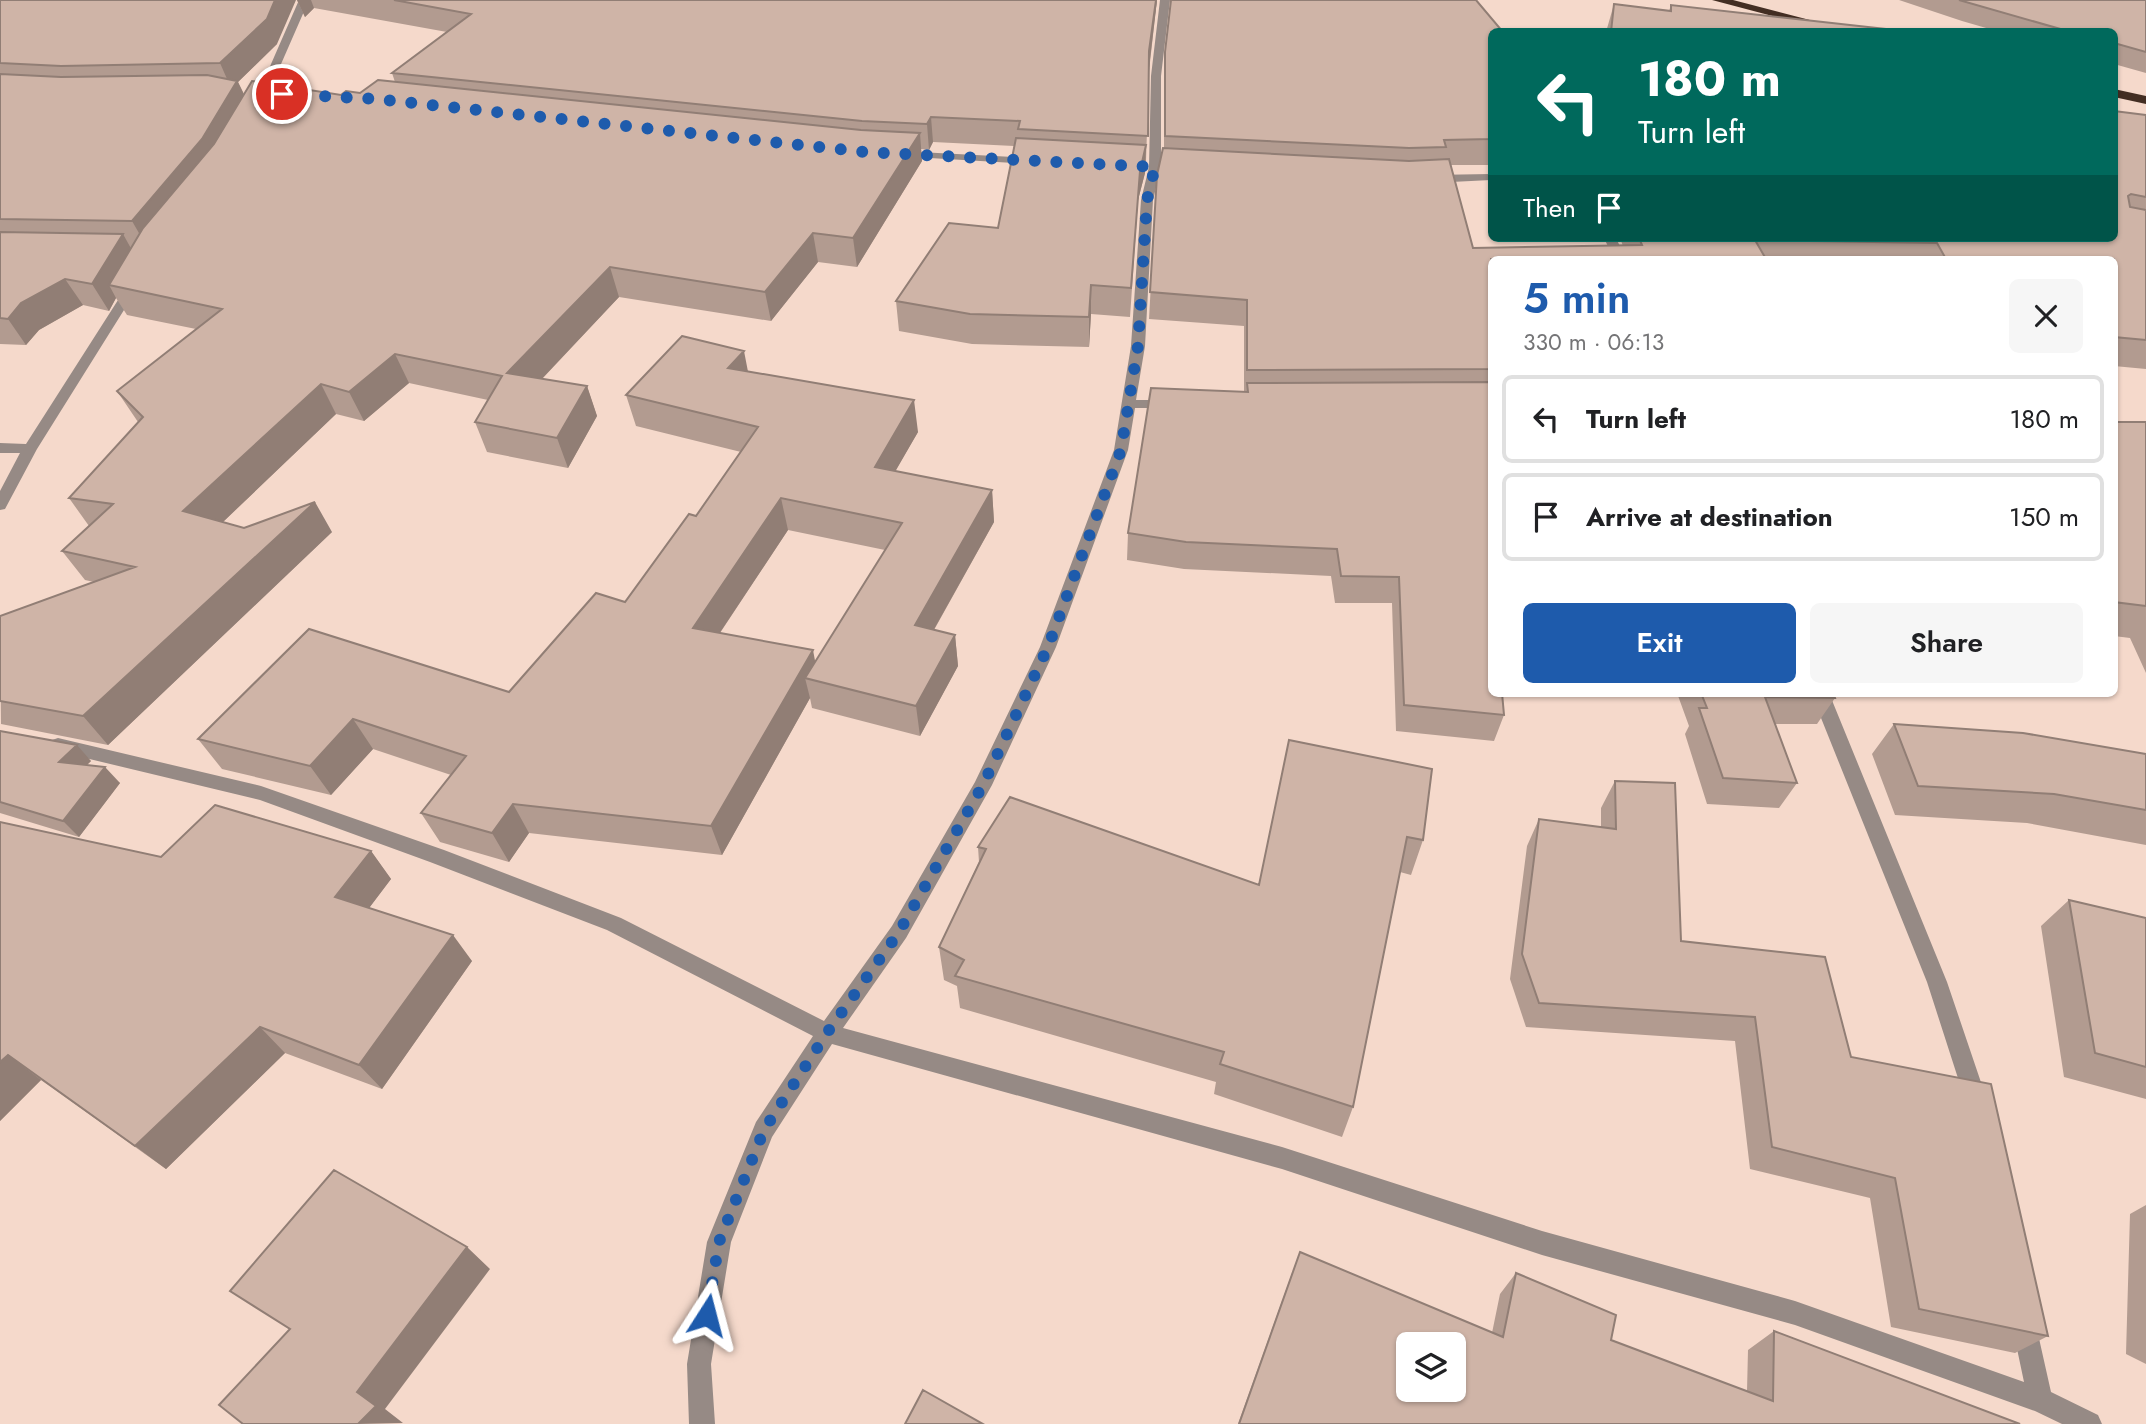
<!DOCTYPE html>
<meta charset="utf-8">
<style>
:root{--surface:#fff;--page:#f6f6f6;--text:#202124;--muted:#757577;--line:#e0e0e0;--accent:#1e5bac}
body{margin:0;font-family:Jost,sans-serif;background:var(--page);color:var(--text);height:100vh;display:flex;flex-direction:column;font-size:26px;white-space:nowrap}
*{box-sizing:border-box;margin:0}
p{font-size:23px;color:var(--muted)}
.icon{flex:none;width:38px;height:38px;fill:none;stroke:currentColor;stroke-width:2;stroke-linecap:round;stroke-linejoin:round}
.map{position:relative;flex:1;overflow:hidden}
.side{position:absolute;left:1488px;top:256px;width:630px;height:441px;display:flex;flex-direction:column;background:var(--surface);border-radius:10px;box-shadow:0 2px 5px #0004}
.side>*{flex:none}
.banner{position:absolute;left:1488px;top:28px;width:630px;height:214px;border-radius:10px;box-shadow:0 2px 5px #0004;background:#00695c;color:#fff;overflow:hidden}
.tools{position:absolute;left:1396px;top:1332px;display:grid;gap:14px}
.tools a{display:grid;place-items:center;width:70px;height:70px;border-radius:10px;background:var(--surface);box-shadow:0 2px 5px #0004;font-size:35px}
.pin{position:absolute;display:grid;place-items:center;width:60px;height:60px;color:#fff;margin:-30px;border:4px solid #fff;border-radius:50%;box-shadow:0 2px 7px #0007}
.me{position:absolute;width:77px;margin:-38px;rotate:9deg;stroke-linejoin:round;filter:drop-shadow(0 0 5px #0008)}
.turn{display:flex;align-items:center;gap:24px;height:147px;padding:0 35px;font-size:32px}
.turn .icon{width:91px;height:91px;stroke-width:2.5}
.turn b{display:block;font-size:49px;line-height:60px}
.then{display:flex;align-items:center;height:66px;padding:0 35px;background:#0003;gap:14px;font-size:26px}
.round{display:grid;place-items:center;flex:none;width:74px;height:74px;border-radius:10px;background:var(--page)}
.overview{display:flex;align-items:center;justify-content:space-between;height:119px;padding:0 35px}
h1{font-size:42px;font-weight:600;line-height:52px;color:var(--accent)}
.cta{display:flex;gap:14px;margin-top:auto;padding:14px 35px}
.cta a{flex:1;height:80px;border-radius:10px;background:var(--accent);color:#fff;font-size:28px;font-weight:600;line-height:80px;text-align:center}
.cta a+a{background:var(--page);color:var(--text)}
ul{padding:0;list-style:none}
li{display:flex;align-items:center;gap:21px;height:88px;margin:0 14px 10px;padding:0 21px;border:4px solid var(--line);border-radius:10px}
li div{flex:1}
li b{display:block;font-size:26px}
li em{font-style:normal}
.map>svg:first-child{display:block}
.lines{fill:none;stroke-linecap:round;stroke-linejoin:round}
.street{fill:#968a85;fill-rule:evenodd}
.highway{fill:#432e23;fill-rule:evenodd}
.wall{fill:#b29b90;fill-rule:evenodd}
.shaded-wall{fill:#917e75}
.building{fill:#cfb4a7;stroke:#917e75;stroke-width:2;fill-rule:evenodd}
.route{stroke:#1e5bac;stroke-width:12;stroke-dasharray:0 21.6}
</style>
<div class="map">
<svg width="2146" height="1424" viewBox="0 0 2146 1424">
<rect width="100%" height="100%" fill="#f5d9cb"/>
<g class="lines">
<path class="street" d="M299 0H309L264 103 255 105 254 103Z
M1160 0H1170L1161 76V167L1153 200 1145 346 1136 400H1173L1180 404 1173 408H1135L1128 450 1056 647 992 785 906 938 843 1028 1282 1147 1542 1231 1795 1301 2024 1382 2012 1325 2015 1316 2024 1313 2033 1316 2036 1325 2051 1392 2098 1415 2102 1424H2062L2035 1411 1795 1325 1542 1255 1282 1169 832 1044 772 1137 731 1242 711 1364 715 1424H689L687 1364 707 1242 756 1122 813 1036 607 930 430 862 260 800 52 750 49 745 52 740 58 738 261 786 444 850 621 918 824 1021 892 926 975 782 1040 647 1114 450 1131 346 1141 200 1149 167 1151 76Z
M900 151 1032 158 1038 161 1032 164 896 156 894 154Z
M1491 174V180L1431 183 1425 179 1431 175Z
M1604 238H1616L1626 259H1614Z
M133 282 139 286 37 449 5 509 0 510V491L20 453H0V443L26 444 127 286Z
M1811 693H1829L1947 982 1988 1103 1985 1110 1977 1113 1969 1110 1966 1103 1927 982Z"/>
<path class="highway" d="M1712 0H1733L1856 32H1833Z
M2114 89 2146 96V104L2114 97Z"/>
</g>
<path class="wall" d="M0 0 277 44 238 82 244 94 341 95 360 93 395 82 392 73 447 32 314 8 305 17 297 0H1157L1149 71 1146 161H1145V173L1138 200 1130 317 1091 314 1089 347 972 344 899 331 896 301 998 228 1014 146 933 142 929 150 921 149 922 161 857 267 818 262 771 321 619 297 542 379 587 386 597 416 568 468 487 452 475 422 488 400 409 383 364 421 336 414 223 522 244 528 332 532 108 745 1 724 0 616 94 582 85 580 62 551 89 526 69 498 138 422 117 391 196 329 127 315 116 298 109 311 83 305 39 330 26 345 0 344Z
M1899 0H2146V73L2114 64V32H2000L1962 21Z
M1614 4 1669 11 1671 5 1913 32H1606Z
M1491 32V165H1451L1473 248 1623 246 1620 238H2114L2146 115V369L2114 366V259H1491V693L1504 715 1494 741 1396 731 1392 603H1335L1331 576 1184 569 1127 560 1128 533 1244 392V326L1149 319 1157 175 1164 148V76L1165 52Z
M748 372 918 432 895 471 992 490 994 522 934 630 955 635 958 666 920 736 812 708 810 698 722 855 529 833 509 862 440 842 421 813 451 775 373 749 331 795 222 769 198 739 509 692 625 602 696 516 741 452 636 426 626 395ZM788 530 885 550 815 662 720 633Z
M2114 422H2146V673L2130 638 2114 636Z
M1677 693H1833L1835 698 1817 724H1775L1797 783 1779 808 1707 804 1685 734 1689 726Z
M1894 724 2146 754V845L2027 823 1895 815 1872 754Z
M0 731 91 761 87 765 120 783 79 837 0 813Z
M1289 740 1423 840 1411 875 1400 872 1353 1107 1342 1137 1214 1094 1216 1082 960 1008 957 986 944 980 939 947 979 862 978 847 1259 885Z
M1615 781 1681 941 1851 1057 2048 1336 2015 1353 1891 1327 1870 1198 1750 1169 1735 1041 1526 1027 1510 979 1527 846 1539 819 1601 827V808Z
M0 822 161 857 371 851 391 879 369 908 472 961 382 1089 285 1053 166 1169 41 1080 0 1121Z
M2069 900 2146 918V1099L2064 1077 2041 926Z
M2146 1205V1364L2126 1354 2130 1214Z
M1292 1273 1492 1333 1500 1294 1516 1273 1611 1340 1747 1391 1748 1350 1774 1331 2020 1424H1238Z"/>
<path class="shaded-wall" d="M275 0H296L277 44 238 82 249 105 147 247 132 221 231 88 220 63Z
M297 0H311L314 8 305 17Z
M1156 0H1157L1148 76 1149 51Z
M931 117 933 142 929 150 927 124Z
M920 133 922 161 857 267 853 238Z
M1146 145 1145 173 1138 200 1130 317 1140 171Z
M813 233 818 262 771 321 765 292Z
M123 234 138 261 109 285 116 298 109 311 92 284Z
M610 267 619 297 519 403 507 373Z
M65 279 83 305 39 330 26 345 8 319 21 303Z
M1091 285V314L1089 347V317Z
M744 351 750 382 728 368Z
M395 354 409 383 364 421 349 392Z
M321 384 336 414 203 541 183 511Z
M587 386 597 416 568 468 557 438Z
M914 400 918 432 880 498 875 467Z
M992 490 994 522 919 656 915 625Z
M781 498 788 530 703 658 693 628Z
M315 502 332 532 108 745 83 716Z
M955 635 958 666 920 736 916 706Z
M813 650 819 682 805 678 810 698 722 855 711 826Z
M353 719 373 749 331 795 310 766Z
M77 745 91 761 73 778 59 762Z
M105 767 120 783 79 837 63 821Z
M513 804 529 833 509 862 492 833Z
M371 851 391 879 357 924 335 897Z
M453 935 472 961 382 1089 359 1065Z
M260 1027 285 1053 166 1169 135 1146Z
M8 1055 41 1080 0 1121V1062Z
M467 1247 490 1269 385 1409 403 1423 358 1424 357 1392Z"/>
<path class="building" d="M0 0H275L267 19 220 63 61 66 0 63Z
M394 0H1156L1149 51 1148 136 1018 129 1020 121 931 117 927 124 862 121 392 73 471 14Z
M1171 0H1476L1503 32H1491V139L1444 140 1446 147 1409 148 1165 136V52Z
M1959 0H2146V52L2114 43V32H2071Z
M1614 4 1671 11V5L1913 32H1611Z
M0 74 61 77 207 75 237 81 202 139 132 221 0 219Z
M378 80 861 130 920 133 853 238 813 233 765 292 610 267 507 373 587 386 557 438 475 422 502 376 395 354 349 392 321 384 183 511 244 528 315 502 83 716 0 701V616L135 567 62 551 113 504 69 498 143 417 117 391 222 309 109 285 143 228 214 144 252 81 341 95 346 91 360 93Z
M2114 111 2146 115V197L2131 194 2128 196 2130 207 2146 210V340L2114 337V259H1946L1937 243 1755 240 1766 259H1491V369L1247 370V300L1150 292 1157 175 1163 148 1409 161 1449 159 1473 248 1642 245 1639 238H2114Z
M1016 138 1146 145 1140 171 1131 288 1091 285 1089 317 970 314 896 301 949 223 998 228Z
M0 232 123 234 92 284 65 279 21 303 8 319 0 318Z
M682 336 744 351 728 368 914 400 875 467 992 490 915 625 955 635 916 706 805 678 902 523 781 498 693 628 813 650 711 826 513 804 492 833 421 813 466 756 353 719 310 766 198 739 309 629 509 692 596 593 625 602 689 514 696 516 758 427 626 395Z
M1491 382V693H1502L1504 715 1404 705 1399 577 1341 576 1337 549 1186 542 1128 533 1151 388 1248 392 1247 383Z
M2114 422H2146V606L2114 602Z
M1701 693H1833L1835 698 1765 697 1797 783 1723 778 1699 708H1707Z
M1894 724 2023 733 2146 754V810L2054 794 1918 786Z
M0 731 77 745 59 762 105 767 63 821 0 802Z
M1289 740 1432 769 1423 840 1407 837 1353 1107 1220 1064 1224 1052 955 976 964 960 939 947 986 849 978 847 1010 797 1259 885Z
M1615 781 1675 783 1681 941 1825 957 1851 1057 1991 1084 2048 1336 1919 1309 1895 1178 1772 1147 1755 1017 1539 1003 1522 954 1539 819 1616 829Z
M215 805 371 851 335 897 453 935 359 1065 260 1027 135 1146 8 1055 0 1062V822L161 857Z
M2069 900 2146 918V1067L2095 1053Z
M334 1170 467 1247 357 1392 376 1406 358 1424H243L219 1405 290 1329 230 1291Z
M1300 1252 1503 1337 1516 1273 1616 1315 1611 1340 1773 1401 1774 1331 2020 1424H1239ZM1409 1344H1454V1390H1409Z
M923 1390 983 1424H905Z"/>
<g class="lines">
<path class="route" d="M282 94 376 99 865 152 1155 167 1147 200 1138 346 1121 450 1048 647 983 785 899 932 827 1033 764 1130 719 1242 707 1315"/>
</g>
</svg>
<div class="tools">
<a><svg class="icon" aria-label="layers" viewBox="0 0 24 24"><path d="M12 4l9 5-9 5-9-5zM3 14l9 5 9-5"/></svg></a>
</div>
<div class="pin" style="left:282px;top:94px;background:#d93025"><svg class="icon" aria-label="arrive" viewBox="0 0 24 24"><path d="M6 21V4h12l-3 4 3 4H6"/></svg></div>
<svg class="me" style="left:707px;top:1315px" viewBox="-20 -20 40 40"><path d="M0-17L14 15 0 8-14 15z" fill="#1e5bac" stroke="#fff" stroke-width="4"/></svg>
<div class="banner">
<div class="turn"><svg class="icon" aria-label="left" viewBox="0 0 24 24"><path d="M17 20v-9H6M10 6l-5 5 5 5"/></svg><div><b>180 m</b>Turn left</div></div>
<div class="then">Then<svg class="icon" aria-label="arrive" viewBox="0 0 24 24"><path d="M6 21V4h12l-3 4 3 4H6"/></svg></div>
</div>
<section class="side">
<div class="overview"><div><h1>5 min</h1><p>330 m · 06:13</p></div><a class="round"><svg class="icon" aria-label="close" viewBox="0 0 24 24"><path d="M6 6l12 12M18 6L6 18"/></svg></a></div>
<ul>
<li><svg class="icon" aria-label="left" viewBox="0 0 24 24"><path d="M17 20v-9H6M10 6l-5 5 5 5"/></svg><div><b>Turn left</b></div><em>180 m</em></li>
<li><svg class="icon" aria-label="arrive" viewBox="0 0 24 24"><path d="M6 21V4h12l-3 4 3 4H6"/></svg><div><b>Arrive at destination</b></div><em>150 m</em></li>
</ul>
<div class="cta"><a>Exit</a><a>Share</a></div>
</section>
</div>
